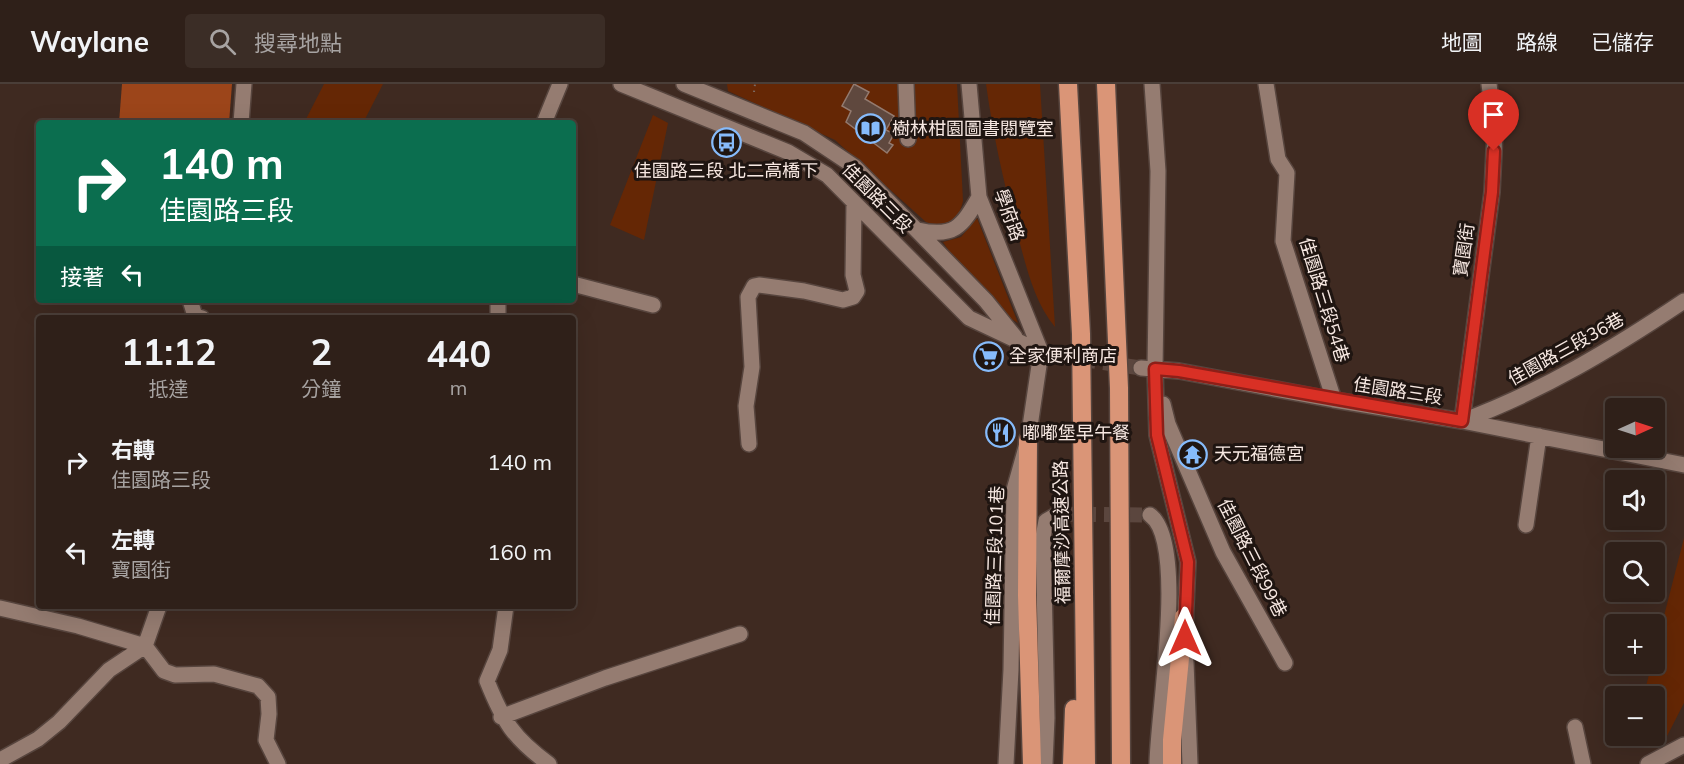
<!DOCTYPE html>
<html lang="zh-TW">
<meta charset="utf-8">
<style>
:root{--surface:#2f2019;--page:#3b2d26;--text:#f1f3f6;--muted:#a7a3a2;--line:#4a3e38}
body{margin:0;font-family:Mulish,"Noto Sans TC",sans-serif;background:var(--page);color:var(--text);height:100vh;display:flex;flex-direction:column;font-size:22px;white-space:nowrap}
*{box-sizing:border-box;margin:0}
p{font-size:20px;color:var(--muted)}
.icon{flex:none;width:33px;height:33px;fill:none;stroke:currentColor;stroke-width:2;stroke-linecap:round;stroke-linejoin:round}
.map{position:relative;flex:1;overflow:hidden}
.panel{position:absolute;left:36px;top:231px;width:540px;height:294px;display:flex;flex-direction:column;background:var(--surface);border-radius:6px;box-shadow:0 6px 24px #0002,0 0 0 2px var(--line)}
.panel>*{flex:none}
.banner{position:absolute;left:36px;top:36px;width:540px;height:183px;border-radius:6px;box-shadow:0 6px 24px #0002,0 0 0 2px var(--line);background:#0b6e4f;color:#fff;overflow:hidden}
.needle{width:39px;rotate:87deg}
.buttons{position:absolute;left:1605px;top:314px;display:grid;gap:12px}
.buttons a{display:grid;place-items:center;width:60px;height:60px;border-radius:6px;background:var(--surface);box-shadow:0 6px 24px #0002,0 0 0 2px var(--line);font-size:30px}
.pin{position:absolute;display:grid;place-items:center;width:51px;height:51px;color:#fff;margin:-62px -26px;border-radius:50% 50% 50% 0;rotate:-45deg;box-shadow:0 0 6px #0007}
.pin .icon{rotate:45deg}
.me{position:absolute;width:66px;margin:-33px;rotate:0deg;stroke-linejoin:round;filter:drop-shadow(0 0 4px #0008)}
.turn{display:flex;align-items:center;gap:21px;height:126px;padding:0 24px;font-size:27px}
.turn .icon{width:78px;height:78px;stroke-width:2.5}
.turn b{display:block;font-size:42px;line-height:51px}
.then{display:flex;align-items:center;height:57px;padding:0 24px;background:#0003;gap:12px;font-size:22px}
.eta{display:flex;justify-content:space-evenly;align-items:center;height:102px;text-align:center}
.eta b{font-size:36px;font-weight:700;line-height:42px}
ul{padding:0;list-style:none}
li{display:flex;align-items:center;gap:18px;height:90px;padding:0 24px}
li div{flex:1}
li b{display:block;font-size:22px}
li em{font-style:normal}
header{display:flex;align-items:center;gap:36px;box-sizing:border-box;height:84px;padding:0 30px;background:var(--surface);border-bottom:2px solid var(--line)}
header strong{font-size:28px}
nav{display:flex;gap:33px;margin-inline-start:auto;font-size:21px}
.search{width:420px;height:54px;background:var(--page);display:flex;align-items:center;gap:15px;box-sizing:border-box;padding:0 21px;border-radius:6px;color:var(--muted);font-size:22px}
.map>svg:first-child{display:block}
.green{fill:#652705}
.forest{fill:#9c451a}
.building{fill:#5f483e;stroke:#937a6f;stroke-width:1.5}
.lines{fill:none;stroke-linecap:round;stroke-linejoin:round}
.minor-tunnel{stroke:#5b463e;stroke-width:15;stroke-dasharray:15 8;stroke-linecap:butt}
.minor-casing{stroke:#57453e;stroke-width:18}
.highway-casing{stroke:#57453e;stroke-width:21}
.path{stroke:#7c6961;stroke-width:2;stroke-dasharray:1.5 4.5;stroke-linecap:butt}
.minor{stroke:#957c71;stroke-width:15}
.highway{stroke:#da9577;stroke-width:18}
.route-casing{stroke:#8d1f18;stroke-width:15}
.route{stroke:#d93025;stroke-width:10}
.labels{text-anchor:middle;stroke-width:6;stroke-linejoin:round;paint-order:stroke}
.poi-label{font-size:18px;fill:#f7e8e2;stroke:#1f1511;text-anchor:start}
.street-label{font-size:18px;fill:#f7e8e2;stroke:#1f1511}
</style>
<header>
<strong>Waylane</strong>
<div class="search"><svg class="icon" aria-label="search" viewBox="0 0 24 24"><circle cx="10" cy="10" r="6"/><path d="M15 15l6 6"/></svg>搜尋地點</div>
<nav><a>地圖</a><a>路線</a><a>已儲存</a></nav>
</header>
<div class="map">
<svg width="1684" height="680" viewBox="0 0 1684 680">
<rect width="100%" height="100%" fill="#3f2a21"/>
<path class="green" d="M324 0H383L363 39H304Z
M727 0H957L963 117C958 138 948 147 926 138L835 56 728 7Z
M986 0H1040L1055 243C1033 217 1025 177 1016 145 1003 95 993 51 986 0Z
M653 31 668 39 644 156 610 141Z
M977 134 1018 239 982 217 943 158 961 153Z
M1684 454V619L1665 656V614L1644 610Z"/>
<path class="forest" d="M122 0H232L229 39H119Z"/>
<path class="building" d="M854 0 869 8 865 15 894 32 886 46 894 50 889 59 893 61 887 69 846 38 851 27 842 22Z"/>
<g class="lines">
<path class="minor-tunnel" d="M1058 272 1141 284
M1058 430 1150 431"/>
<defs>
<path id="minor" d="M621 0 788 68 827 91 969 234 1041 268 1058 272
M684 0 804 49 855 83 986 217 1015 253
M906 0 908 55
M969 0 979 113 1041 268
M1152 0 1158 87 1155 285 1157 351 1188 478 1185 542
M1266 0 1278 75 1287 89 1283 157 1334 316
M1489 0 1495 47 1492 108 1462 337C1541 308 1614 264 1684 217
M241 39 244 0
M544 39 560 0
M918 146C954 154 962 143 979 113
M573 200 653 221
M190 216 195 232 202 234
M498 216V234
M1141 284 1179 287 1334 316 1462 337 1684 381
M1163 320 1168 340 1223 468 1285 579
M749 360 746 322 752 283 748 213 754 202 759 201 804 207 843 216 853 213 857 207 853 191 854 119
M1150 431C1188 458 1157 633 1157 680
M1526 441 1539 352
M506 522 500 566 487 597C503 637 513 654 549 680
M0 524 78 542 145 562
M145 562 164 587 175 591 214 590 258 602 268 613 269 630 266 656 278 680
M145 562 159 522
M1186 578 1190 680
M501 633 605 594 740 550
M1575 643 1583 680
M0 676 38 655 59 638 109 586 145 562
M1006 680 1011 586 1014 406 1028 356 1041 268
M1045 680 1047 634 1043 453 1046 437 1058 430
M1648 680 1684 661"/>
<path id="highway" d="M1068 0 1081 250 1086 680
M1106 0 1119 304 1121 680
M1028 356 1027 511 1032 680
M1072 680 1074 625
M1172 680V656L1184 533"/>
</defs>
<use href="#minor" class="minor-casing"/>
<use href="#highway" class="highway-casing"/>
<path class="path" d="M754 8 755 0"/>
<use href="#minor" class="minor"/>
<use href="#highway" class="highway"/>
</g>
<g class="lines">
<defs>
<path id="route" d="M1185 554 1188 478 1157 351 1155 285 1179 287 1462 337 1492 108 1494 67"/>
</defs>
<use href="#route" class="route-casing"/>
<use href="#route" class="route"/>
</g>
<defs>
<symbol id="library-ring" viewBox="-11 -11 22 22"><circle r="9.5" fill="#1f1511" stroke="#86bbfb" stroke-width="1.5"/><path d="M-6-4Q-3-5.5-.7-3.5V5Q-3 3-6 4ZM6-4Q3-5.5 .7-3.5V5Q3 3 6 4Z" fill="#86bbfb"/></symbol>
<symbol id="bus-ring" viewBox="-11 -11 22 22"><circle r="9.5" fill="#1f1511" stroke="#86bbfb" stroke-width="1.5"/><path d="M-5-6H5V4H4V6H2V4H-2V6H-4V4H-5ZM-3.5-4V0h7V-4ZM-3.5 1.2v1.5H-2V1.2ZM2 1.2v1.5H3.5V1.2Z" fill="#86bbfb"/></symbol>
<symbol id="supermarket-ring" viewBox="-11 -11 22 22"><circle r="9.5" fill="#1f1511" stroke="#86bbfb" stroke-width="1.5"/><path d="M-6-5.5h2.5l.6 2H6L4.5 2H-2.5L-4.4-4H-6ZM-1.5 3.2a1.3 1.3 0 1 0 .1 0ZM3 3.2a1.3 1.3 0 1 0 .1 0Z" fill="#86bbfb"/></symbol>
<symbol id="restaurant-ring" viewBox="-11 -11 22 22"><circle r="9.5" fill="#1f1511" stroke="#86bbfb" stroke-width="1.5"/><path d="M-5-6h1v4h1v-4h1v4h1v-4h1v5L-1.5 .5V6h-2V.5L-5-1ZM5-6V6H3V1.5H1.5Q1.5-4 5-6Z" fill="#86bbfb"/></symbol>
<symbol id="temple-ring" viewBox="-11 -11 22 22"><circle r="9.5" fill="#1f1511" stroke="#86bbfb" stroke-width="1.5"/><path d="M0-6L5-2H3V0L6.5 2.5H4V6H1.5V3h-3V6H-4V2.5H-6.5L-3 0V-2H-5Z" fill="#86bbfb"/></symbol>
</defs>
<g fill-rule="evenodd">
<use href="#library-ring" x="854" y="28" width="33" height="33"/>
<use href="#bus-ring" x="710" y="42" width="33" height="33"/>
<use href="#supermarket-ring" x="972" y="256" width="33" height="33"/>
<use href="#restaurant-ring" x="984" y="332" width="33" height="33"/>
<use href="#temple-ring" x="1176" y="354" width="33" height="33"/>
</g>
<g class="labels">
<g class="poi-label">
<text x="892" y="51">樹林柑園圖書閱覽室</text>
<text x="726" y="93" text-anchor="middle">佳園路三段 北二高橋下</text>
<text x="1009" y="278">全家便利商店</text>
<text x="1022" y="355">嘟嘟堡早午餐</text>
<text x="1214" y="376">天元福德宮</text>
</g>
<g class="street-label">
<text transform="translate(877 114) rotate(45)" y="6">佳園路三段</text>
<text transform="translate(1009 131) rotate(70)" y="6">學府路</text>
<text transform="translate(1464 166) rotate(-82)" y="6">寶園街</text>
<text transform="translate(1324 216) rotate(73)" y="6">佳園路三段54巷</text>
<text transform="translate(1566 265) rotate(-29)" y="6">佳園路三段36巷</text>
<text transform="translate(1398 307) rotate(9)" y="6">佳園路三段</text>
<text transform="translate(1062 448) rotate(-91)" y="6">福爾摩沙高速公路</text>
<text transform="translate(995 472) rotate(-88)" y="6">佳園路三段101巷</text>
<text transform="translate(1252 474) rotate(63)" y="6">佳園路三段99巷</text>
</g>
</g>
</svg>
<div class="buttons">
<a><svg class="needle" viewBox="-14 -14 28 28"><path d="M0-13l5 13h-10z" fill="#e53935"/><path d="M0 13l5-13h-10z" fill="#a7a3a2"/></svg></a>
<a><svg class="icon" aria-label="sound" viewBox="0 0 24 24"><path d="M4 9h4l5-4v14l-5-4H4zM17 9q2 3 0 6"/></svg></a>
<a><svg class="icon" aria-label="search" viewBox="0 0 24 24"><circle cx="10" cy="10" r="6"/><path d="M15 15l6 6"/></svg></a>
<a>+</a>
<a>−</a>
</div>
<div class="pin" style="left:1494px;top:67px;background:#d93025"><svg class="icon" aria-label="arrive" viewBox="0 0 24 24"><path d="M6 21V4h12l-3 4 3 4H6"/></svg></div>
<svg class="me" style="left:1185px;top:554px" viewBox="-20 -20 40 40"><path d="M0-17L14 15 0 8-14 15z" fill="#d93025" stroke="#fff" stroke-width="4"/></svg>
<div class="banner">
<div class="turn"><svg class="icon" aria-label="right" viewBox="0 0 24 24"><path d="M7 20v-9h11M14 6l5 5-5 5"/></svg><div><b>140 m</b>佳園路三段</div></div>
<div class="then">接著<svg class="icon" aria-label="left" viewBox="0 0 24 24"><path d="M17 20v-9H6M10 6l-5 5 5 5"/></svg></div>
</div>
<section class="panel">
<div class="eta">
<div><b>11:12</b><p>抵達</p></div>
<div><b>2</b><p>分鐘</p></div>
<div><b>440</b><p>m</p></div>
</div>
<ul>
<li><svg class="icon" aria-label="right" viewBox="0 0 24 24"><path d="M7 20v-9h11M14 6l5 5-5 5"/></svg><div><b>右轉</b><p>佳園路三段</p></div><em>140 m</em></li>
<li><svg class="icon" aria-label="left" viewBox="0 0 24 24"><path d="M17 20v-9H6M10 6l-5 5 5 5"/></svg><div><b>左轉</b><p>寶園街</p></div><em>160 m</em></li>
</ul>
</section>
</div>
